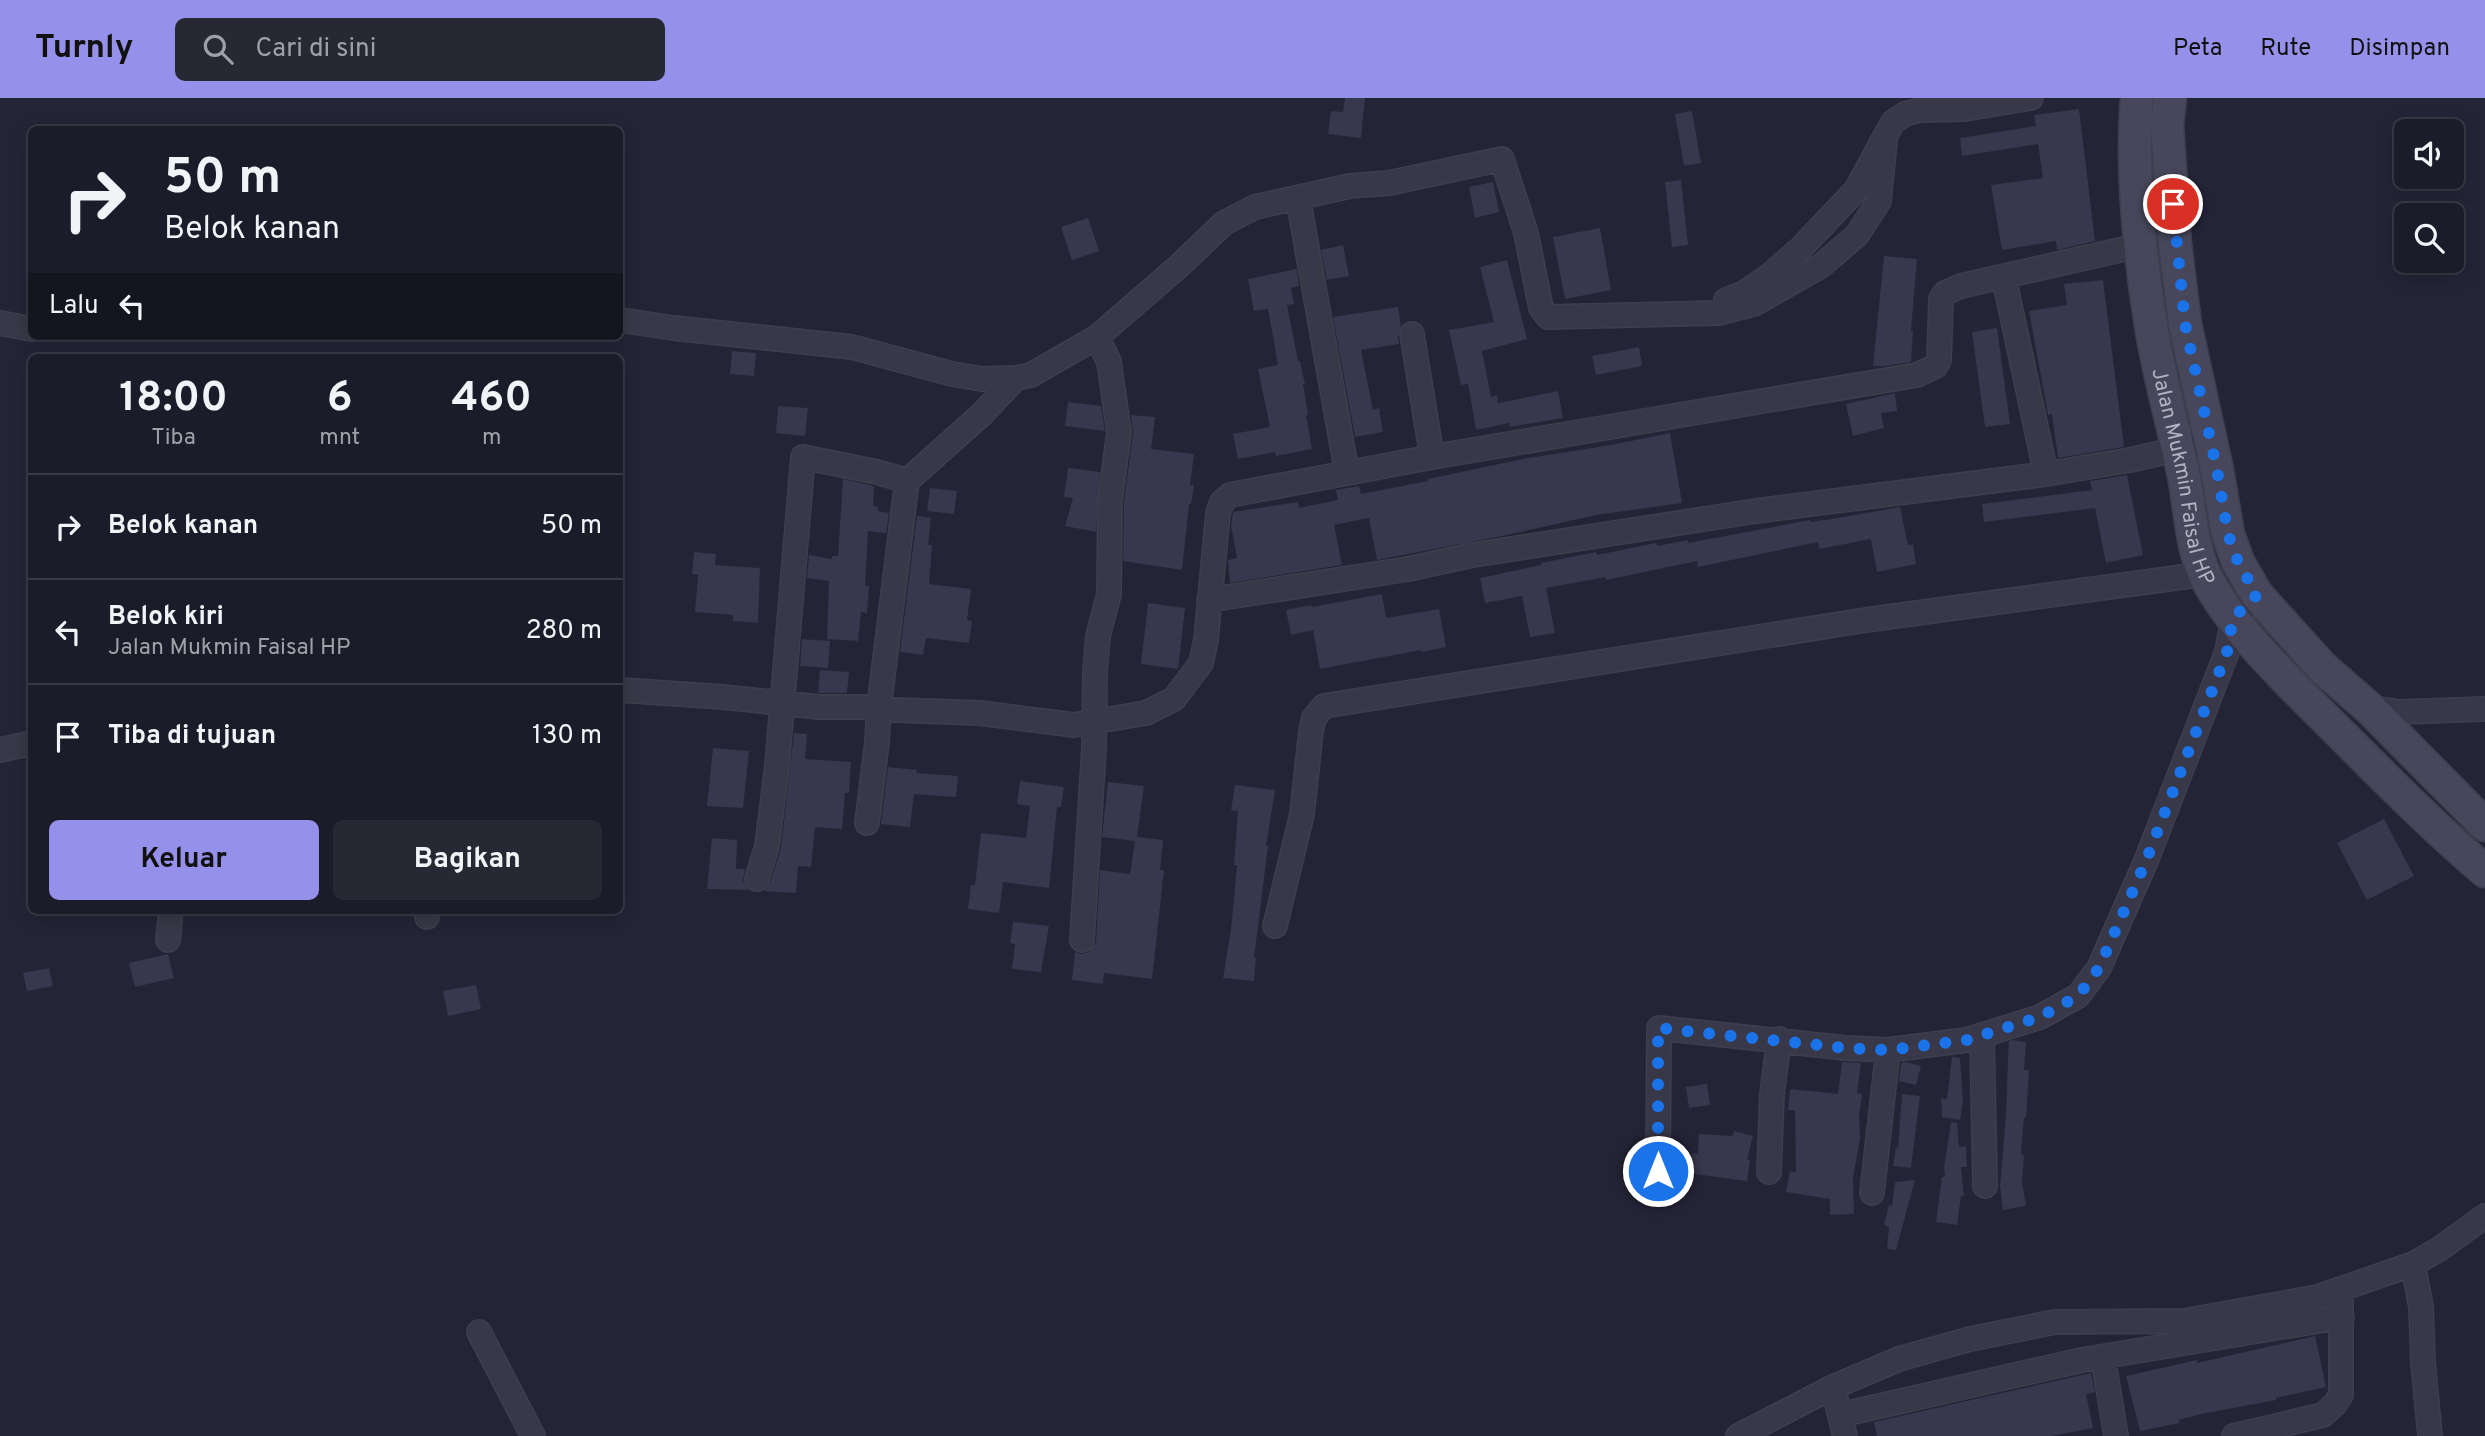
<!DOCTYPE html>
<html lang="id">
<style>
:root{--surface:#1b1b29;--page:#282835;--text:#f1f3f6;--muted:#a0a1a8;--line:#393946;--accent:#9591ea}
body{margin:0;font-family:Overpass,sans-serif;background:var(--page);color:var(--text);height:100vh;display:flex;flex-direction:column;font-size:26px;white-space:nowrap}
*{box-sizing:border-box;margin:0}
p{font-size:23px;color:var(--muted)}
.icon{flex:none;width:38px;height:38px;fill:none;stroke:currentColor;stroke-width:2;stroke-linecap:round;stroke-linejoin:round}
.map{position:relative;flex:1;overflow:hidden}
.panel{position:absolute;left:28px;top:256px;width:595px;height:560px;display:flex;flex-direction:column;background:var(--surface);border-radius:10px;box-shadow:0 4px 18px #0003,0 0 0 2px var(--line)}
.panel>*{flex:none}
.top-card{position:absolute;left:28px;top:28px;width:595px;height:214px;border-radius:10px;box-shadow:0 4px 18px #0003,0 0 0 2px var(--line);background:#1b1b29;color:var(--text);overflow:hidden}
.buttons{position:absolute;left:2394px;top:21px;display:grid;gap:14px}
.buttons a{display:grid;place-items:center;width:70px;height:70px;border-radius:10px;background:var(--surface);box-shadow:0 4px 18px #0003,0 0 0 2px var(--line);font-size:35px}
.pin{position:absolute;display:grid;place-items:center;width:60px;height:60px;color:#fff;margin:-30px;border:4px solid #fff;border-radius:50%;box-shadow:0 2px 7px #0007}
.me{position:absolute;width:77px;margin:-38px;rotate:0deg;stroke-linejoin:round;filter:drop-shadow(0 0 5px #0008)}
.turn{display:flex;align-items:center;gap:24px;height:147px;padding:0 21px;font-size:32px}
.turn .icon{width:91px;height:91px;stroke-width:2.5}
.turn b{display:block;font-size:49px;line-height:60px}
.then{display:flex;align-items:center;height:66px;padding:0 21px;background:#0003;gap:14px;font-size:26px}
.eta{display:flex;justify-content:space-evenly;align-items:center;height:119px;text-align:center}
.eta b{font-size:42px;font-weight:700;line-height:49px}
.button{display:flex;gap:14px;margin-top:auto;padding:14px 21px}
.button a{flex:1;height:80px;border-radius:10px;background:var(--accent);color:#111;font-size:28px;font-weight:700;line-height:80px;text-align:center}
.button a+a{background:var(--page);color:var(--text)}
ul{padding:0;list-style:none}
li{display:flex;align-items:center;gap:21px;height:105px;padding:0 21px;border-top:2px solid var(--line)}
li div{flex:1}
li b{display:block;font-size:26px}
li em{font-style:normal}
header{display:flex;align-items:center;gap:42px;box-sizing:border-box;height:98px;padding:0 35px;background:var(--accent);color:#111}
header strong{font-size:33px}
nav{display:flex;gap:38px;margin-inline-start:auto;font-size:24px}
.search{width:490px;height:63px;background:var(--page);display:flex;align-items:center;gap:18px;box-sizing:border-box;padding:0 24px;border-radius:10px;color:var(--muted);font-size:26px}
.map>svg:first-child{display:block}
.building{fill:#37374d}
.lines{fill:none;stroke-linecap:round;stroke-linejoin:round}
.street-casing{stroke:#3e3e4e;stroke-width:26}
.secondary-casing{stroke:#3e3e4e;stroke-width:35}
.street{stroke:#383848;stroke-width:23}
.secondary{stroke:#47465a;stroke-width:32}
.route{stroke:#1a73e8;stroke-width:12;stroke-dasharray:0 21.6}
.labels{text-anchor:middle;stroke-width:7;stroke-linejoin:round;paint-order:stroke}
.street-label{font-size:21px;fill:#b3b3c4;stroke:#1d1d2c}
</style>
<header>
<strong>Turnly</strong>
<div class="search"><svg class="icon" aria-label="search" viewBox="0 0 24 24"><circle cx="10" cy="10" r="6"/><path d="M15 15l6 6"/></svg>Cari di sini</div>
<nav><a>Peta</a><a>Rute</a><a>Disimpan</a></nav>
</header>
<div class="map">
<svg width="2485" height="1338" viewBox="0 0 2485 1338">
<rect width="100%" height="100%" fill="#242437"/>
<path class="building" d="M1345 0H1365L1361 40 1328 36 1331 13 1343 14Z
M2079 11 2095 143 2057 152 2056 143 2002 152 1991 87 2043 80 2038 46 1962 58 1960 40 2036 28 2034 17Z
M1692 13 1701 65 1684 68 1675 16Z
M1681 82 1688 147 1672 149 1665 84Z
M1493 84 1499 114 1475 120 1469 89Z
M1088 120 1099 153 1072 162 1061 129Z
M1600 130 1611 192 1565 201 1553 139Z
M1343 147 1349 178 1327 182 1321 152Z
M1884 158 1917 161 1911 233H1913L1911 264 1885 268H1873Z
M1507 162 1527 241 1482 253 1491 299 1497 297 1498 305 1558 293 1563 320 1510 329 1509 325 1476 332 1468 286 1461 287 1449 232 1494 224 1480 169Z
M1297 171 1299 188 1291 190 1294 206 1287 207 1298 263H1300L1305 286H1303L1308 317H1306L1312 351 1276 358 1275 354 1238 361 1233 336 1270 329 1258 271 1278 267 1268 211 1254 213 1248 181Z
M2103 182 2124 349 2058 360 2052 316 2048 317 2029 213 2067 207 2064 186Z
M1398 209 1401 228 1398 238 1399 246 1361 252 1373 312 1379 310 1383 334 1355 339 1333 219Z
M1997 230 2010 326 1985 329 1972 234Z
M1639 249 1642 268 1596 277 1592 258Z
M732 253 756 255 754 278 730 276Z
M1895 295 1897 313 1881 315 1884 330 1853 338 1846 306Z
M1068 304 1101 308 1105 333 1065 328Z
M778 308 808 310 805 338 776 335Z
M1131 317 1155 319 1151 351 1194 356 1190 387H1194L1191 406H1189L1182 472 1123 463 1124 404 1133 335Z
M1670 335 1682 405 1596 417 1502 438 1377 462 1369 420 1334 427 1342 467 1230 485 1228 462 1237 460 1231 428 1233 414 1298 404 1299 410 1338 402 1336 392 1359 388 1361 396 1428 383V381L1523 361 1611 347Z
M1068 370 1100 374 1096 434 1065 428 1073 400 1064 399Z
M2127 377 2143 457 2106 465 2095 410 1984 424 1982 406 2092 392 2090 383Z
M843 381 874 388 873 408 878 409V413L889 415 886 435 868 433 865 488H869L867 515 861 514 858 543 827 541 829 483 807 480 809 457 832 461V458H838Z
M930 390 957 393 954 416 927 413Z
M1900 409 1908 447 1913 446 1916 466 1877 474 1871 441 1819 451 1818 444 1698 469 1697 463 1606 482V479L1546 490 1555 535 1530 539 1522 498 1485 505 1480 480 1541 467V465L1596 454 1597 457 1656 445 1657 448 1688 442V445L1810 422V424L1838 420Z
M917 418 931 420 928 447H932L929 486 971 491 967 522 972 523 969 545 926 540 923 557 900 554Z
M694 454 716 456 715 467 760 470 758 525 733 523V517L695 514 698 477 692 476Z
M1382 496 1386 520 1439 511 1446 549 1421 554V552L1320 571 1313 532 1291 537 1286 512 1311 507 1312 509Z
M1148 505 1185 510 1178 571 1141 566Z
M802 541 830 543 828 570 800 568Z
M820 572 849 574 847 595H818Z
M794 635 807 636 805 661 851 664 849 695H845L842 731 815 729 811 769 798 768 796 795 764 793 770 785 781 750Z
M713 650 749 653 743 710 707 708Z
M888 669 917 672 916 675 958 678 956 699 914 696 910 729 881 726Z
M1020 683 1064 689 1061 709H1057L1049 790 1003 784 999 815 968 811 971 787H975L981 735 1026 740 1030 708 1017 706Z
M1108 684 1144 688 1137 739 1163 742 1160 772H1164L1152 881 1104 875 1103 886 1072 882 1075 854 1082 856 1089 854 1096 844 1100 772 1130 776 1135 743 1102 739Z
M1235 687 1275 692 1266 748H1268L1254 860H1256L1254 883 1223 880 1231 831 1237 767H1234L1238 713 1231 712Z
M2384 721 2414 778 2367 802 2337 745Z
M712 740 737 742 736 771H745L743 783 748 792 707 791Z
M1013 824 1049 828 1041 874 1012 871 1015 846 1010 845Z
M168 856 174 880 135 889 129 865Z
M49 870 53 888 27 893 23 875Z
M476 887 481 911 448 918 443 893Z
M2012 942 2026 944 2024 972H2029L2026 1020H2024L2021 1056 2024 1057 2022 1084 2026 1108 2003 1112 2000 1088 2006 1019 2008 961 2009 943Z
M1952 959 1960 960 1963 1003 1960 1022 1942 1019 1941 1000 1947 1001Z
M1842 964 1861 965 1857 995 1862 996 1859 1018 1860 1041 1853 1080 1854 1116 1830 1117V1101L1786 1094 1790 1073 1796 1074 1795 1012H1788L1790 991 1838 996Z
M1906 964 1921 968 1916 987 1899 983 1901 965Z
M1707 986 1710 1007 1689 1010 1686 989Z
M1902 996 1920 998 1911 1070 1893 1068 1896 1049 1898 1050Z
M1951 1024 1957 1025 1959 1049 1966 1048 1967 1069H1961L1964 1098H1961L1957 1127 1936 1124 1942 1079H1945L1944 1070Z
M1734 1033 1753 1038 1747 1061 1750 1062 1747 1083 1687 1075 1692 1055 1698 1056 1699 1036 1732 1038Z
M1915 1082 1896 1152 1887 1151 1889 1129 1884 1127 1889 1107 1892 1108 1895 1084Z
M2315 1238 2326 1289 2276 1300V1302L2201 1316 2179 1322 2180 1325 2140 1333 2126 1278 2197 1262V1265Z
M2091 1275 2095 1294 2086 1296 2093 1330 2052 1338H1877L1874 1324Z"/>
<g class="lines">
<defs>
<path id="street" d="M1298 100 1347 375
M2004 180 2046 376
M1726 202 1744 195 1769 178 1801 150 1856 92 1893 24 1905 16 1920 12 1964 11 2031 0
M620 222 674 230 852 249 952 276 982 281 1016 280 1031 277 1097 239 1179 168 1224 125 1255 109 1350 88 1389 85 1502 61 1526 135 1541 210 1548 219 1719 215 1754 206 1821 168 1857 137 1879 103 1885 42
M0 225 32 231
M1412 236 1432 359
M1209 502 1408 471 1473 457 1756 413 2046 376 2130 362 2210 344
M620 592 723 599 819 609H879L894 612 980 615 1074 627 1146 615 1174 601 1201 565 1206 542 1218 415 1222 404 1230 397 1432 359 1917 277 1936 268 1939 262 1941 201 1945 195 1961 188 2142 147
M2369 610 2399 614 2485 611
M0 652 32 645
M867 725 877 644 879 609 907 383
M757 781 767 748 777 668 803 359 877 374 907 383 982 316 1016 280
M426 812 427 819
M1275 828 1302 716 1311 633 1314 620 1324 608 1866 522 2205 476
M168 842 171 812
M1082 842 1094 650 1095 574 1098 538 1109 496 1110 403 1119 334 1109 264 1097 239
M1982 937 1985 1088
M1658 1073 1659 930 1846 950 1888 952 1967 942 2040 919 2078 898 2099 870 2146 763 2227 554 2233 520 2257 497
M1769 1074 1772 996 1779 941
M1872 1095 1888 952
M2413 1166 2421 1209 2423 1264 2430 1338
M479 1234 533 1338
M2103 1259 2116 1338
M1836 1302 1845 1338
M1840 1317 2082 1262 2342 1219
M1738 1338 1833 1289 1899 1261 1970 1241 2055 1224 2184 1223 2318 1199 2413 1166 2438 1152 2485 1118
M2234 1338 2323 1317 2335 1306 2341 1297V1205"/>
<g id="secondary">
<path id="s1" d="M2137 0C2131 71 2140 163 2152 233 2160 282 2174 330 2184 378 2190 409 2191 447 2205 477 2230 529 2294 589 2335 630 2384 679 2432 728 2485 773"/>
<path d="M2170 0 2167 27 2175 146 2185 226 2217 372 2228 436 2238 464 2257 497 2322 569 2369 610 2485 727"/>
</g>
</defs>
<use href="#street" class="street-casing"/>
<use href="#secondary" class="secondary-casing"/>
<use href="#street" class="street"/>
<use href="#secondary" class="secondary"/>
</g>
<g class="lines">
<path class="route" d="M1658 1073V930L1846 950 1888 952 1967 942 2040 919 2078 898 2099 870 2146 763 2227 554 2233 520 2257 497 2238 464 2228 436 2217 372 2185 226 2173 106"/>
</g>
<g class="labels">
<g class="street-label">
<text dy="7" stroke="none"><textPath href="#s1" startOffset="383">Jalan Mukmin Faisal HP</textPath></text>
</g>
</g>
</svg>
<div class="buttons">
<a><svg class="icon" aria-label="sound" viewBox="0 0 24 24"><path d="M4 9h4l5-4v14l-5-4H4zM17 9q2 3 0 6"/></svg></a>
<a><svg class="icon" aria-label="search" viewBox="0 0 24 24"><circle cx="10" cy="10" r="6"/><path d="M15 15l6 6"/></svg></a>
</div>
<div class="pin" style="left:2173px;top:106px;background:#d93025"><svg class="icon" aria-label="arrive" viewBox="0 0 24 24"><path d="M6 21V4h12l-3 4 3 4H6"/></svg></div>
<svg class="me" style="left:1658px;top:1073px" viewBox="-20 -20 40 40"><circle r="17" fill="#1a73e8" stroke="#fff" stroke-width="3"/><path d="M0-11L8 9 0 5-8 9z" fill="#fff"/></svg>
<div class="top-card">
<div class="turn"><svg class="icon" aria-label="right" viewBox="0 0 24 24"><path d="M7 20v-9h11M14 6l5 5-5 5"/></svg><div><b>50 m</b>Belok kanan</div></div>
<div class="then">Lalu<svg class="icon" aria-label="left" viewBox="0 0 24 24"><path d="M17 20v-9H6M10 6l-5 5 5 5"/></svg></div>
</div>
<section class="panel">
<div class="eta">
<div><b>18:00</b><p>Tiba</p></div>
<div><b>6</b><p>mnt</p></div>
<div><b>460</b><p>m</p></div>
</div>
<ul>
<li><svg class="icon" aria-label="right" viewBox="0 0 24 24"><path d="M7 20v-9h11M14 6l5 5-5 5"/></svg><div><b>Belok kanan</b></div><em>50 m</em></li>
<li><svg class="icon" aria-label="left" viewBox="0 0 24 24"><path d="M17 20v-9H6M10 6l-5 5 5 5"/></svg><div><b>Belok kiri</b><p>Jalan Mukmin Faisal HP</p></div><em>280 m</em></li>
<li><svg class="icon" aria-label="arrive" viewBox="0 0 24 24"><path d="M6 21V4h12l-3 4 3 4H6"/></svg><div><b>Tiba di tujuan</b></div><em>130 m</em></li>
</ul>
<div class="button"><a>Keluar</a><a>Bagikan</a></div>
</section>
</div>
